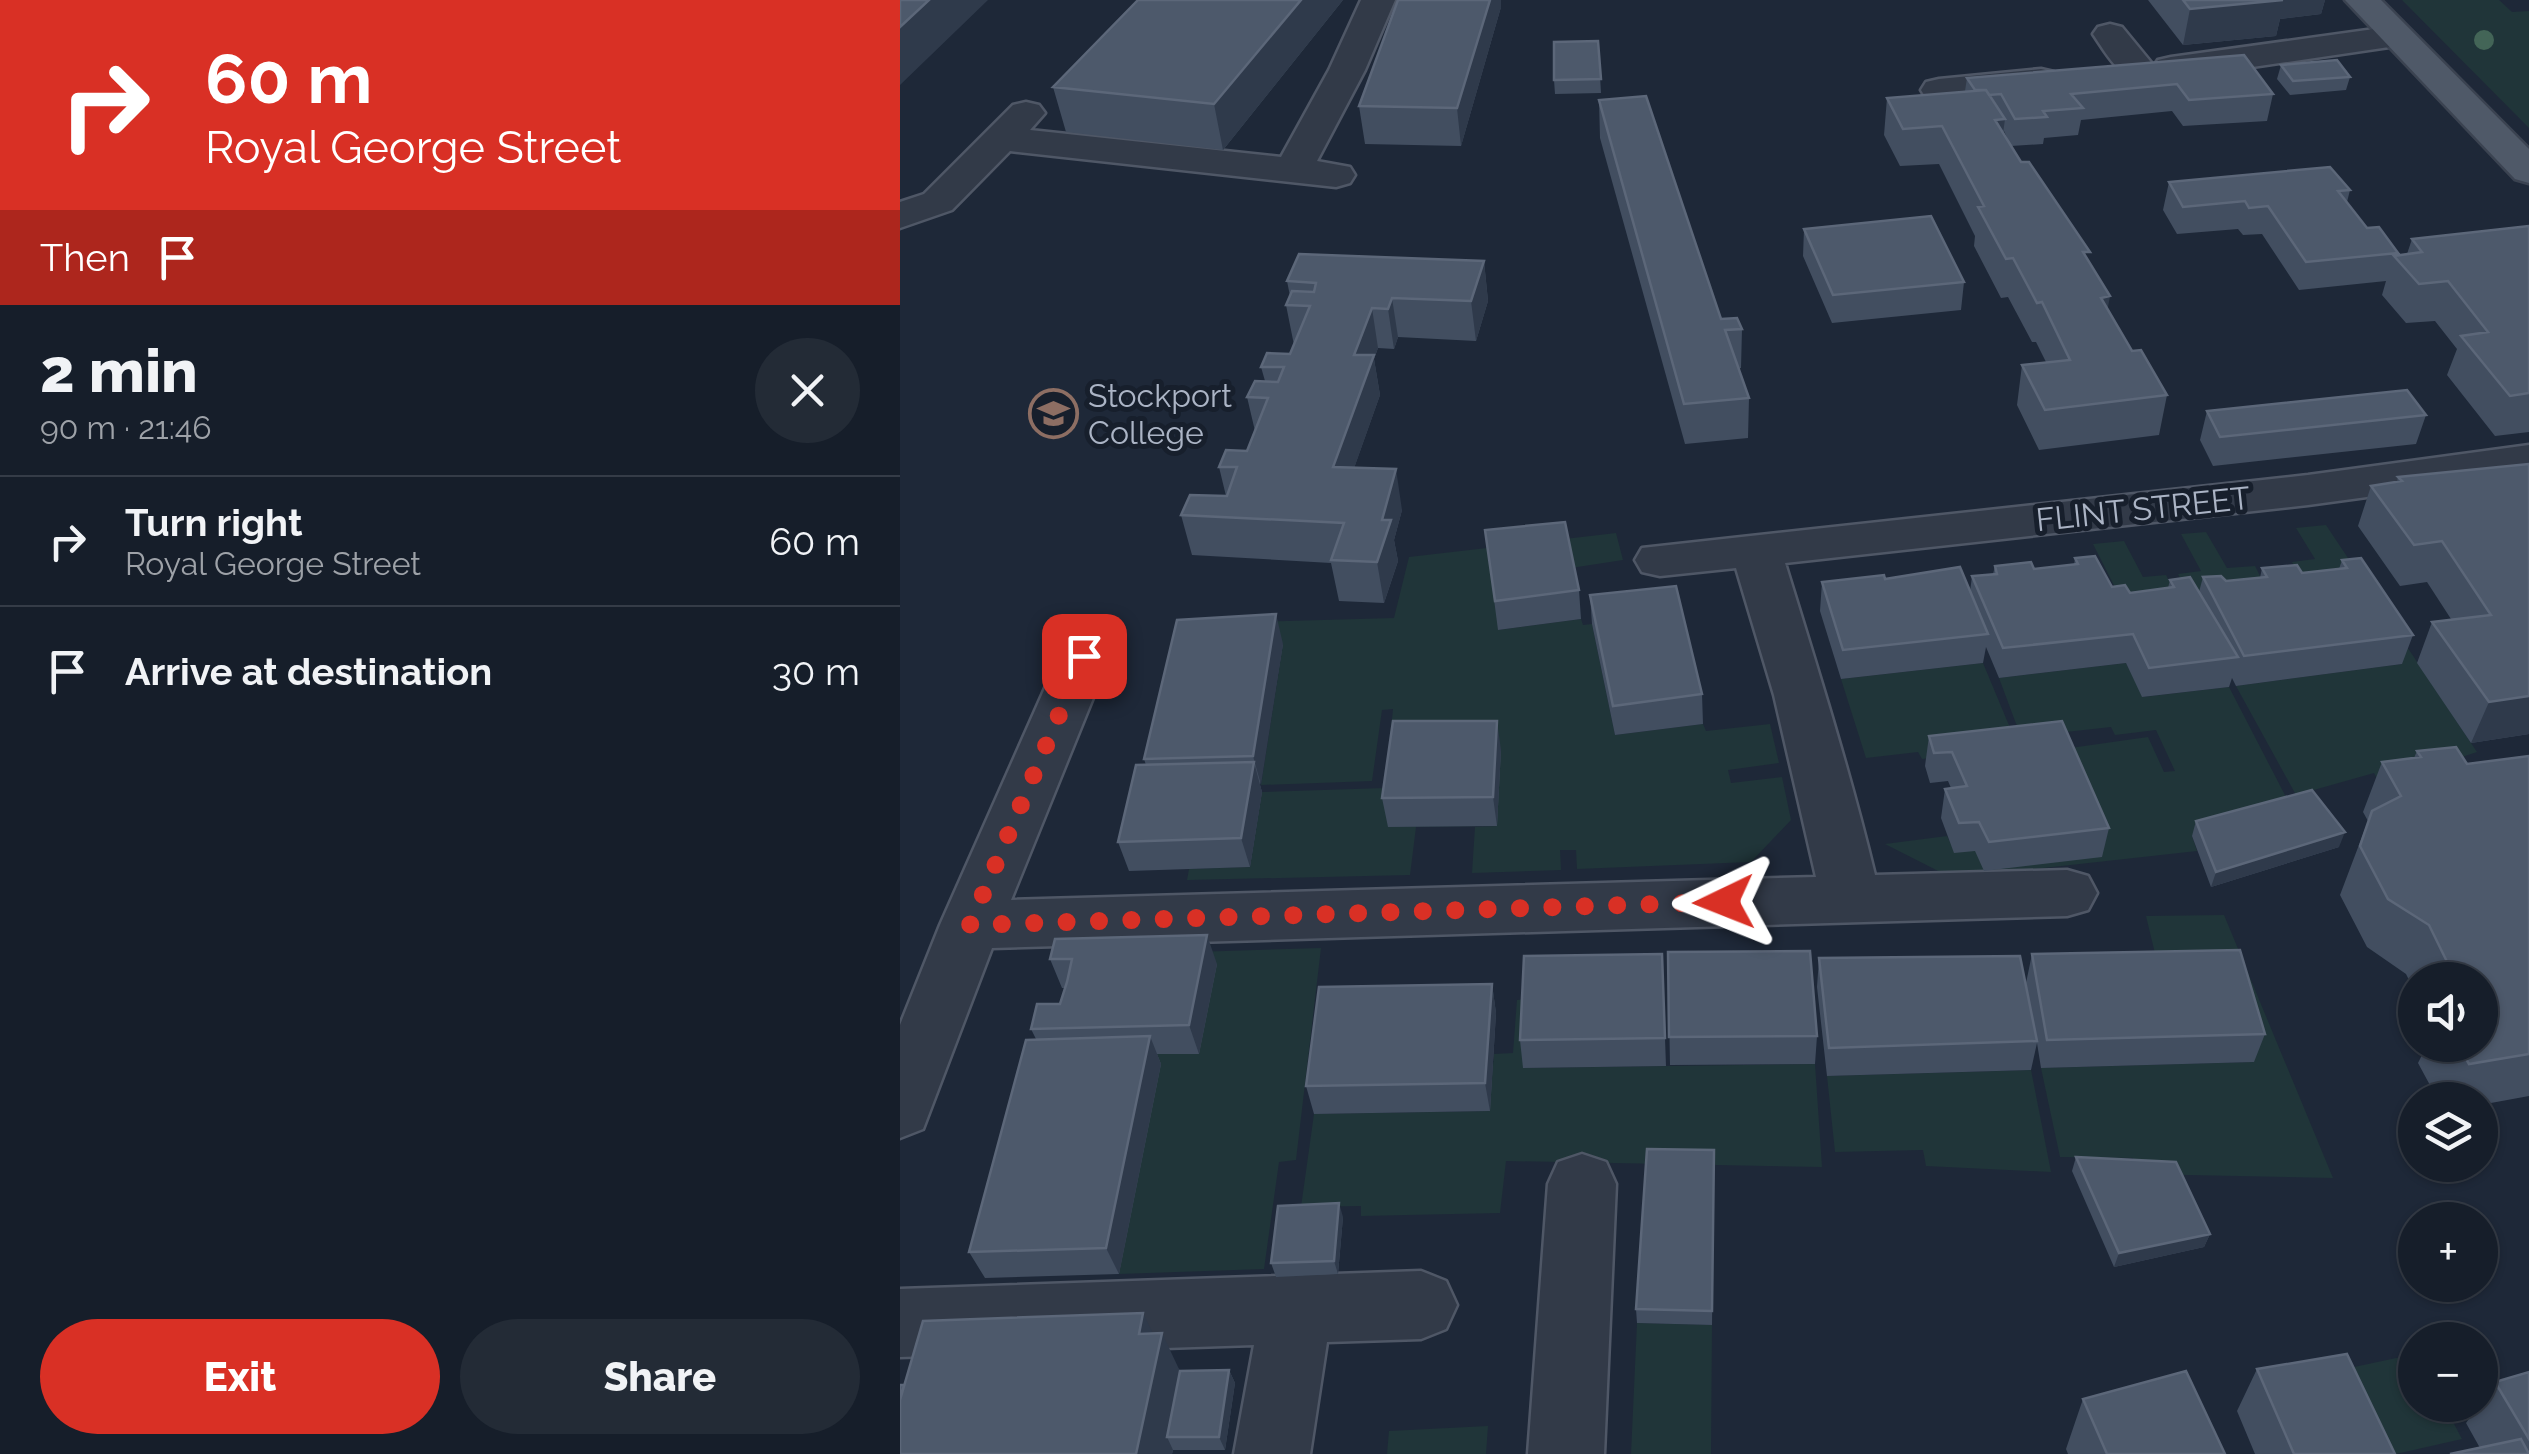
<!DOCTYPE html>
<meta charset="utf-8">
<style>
:root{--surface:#161e2a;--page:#232b36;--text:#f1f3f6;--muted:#9ea2a8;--line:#353c47;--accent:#d93025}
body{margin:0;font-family:Raleway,sans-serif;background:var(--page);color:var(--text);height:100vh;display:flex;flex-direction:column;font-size:38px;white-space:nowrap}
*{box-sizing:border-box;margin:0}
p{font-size:32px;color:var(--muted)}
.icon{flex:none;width:55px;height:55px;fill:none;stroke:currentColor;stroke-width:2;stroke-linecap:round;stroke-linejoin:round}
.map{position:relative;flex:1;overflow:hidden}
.panel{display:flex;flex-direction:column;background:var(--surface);width:900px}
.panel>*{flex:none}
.guide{background:#d93025;color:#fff;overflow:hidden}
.buttons{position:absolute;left:1498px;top:962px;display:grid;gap:20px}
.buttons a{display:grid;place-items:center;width:100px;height:100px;border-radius:50%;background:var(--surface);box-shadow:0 2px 8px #0004,0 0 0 2px var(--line);font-size:50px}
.pin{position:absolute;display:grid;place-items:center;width:85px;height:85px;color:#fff;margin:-42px;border-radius:20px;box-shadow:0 5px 15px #0006}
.me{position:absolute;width:110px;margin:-55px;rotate:268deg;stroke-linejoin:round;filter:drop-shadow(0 0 8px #0008)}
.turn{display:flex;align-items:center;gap:35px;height:210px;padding:0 40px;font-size:45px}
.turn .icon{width:130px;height:130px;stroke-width:2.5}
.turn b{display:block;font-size:70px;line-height:85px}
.then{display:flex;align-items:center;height:95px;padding:0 40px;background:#0003;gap:20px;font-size:38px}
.round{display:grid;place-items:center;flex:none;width:105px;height:105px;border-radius:52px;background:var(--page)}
.overview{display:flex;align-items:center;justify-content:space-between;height:170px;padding:0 40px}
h1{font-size:60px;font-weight:800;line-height:75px}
.action{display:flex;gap:20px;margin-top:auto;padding:20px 40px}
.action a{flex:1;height:115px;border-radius:60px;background:var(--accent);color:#fff;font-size:40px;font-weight:800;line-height:115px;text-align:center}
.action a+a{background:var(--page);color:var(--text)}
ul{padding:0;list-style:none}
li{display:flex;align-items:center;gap:30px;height:130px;padding:0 40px;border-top:2px solid var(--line)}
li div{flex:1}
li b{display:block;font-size:38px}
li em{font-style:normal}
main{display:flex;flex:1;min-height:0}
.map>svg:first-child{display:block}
.green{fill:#203539}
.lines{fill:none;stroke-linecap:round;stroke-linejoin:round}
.minor-casing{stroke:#4f5766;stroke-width:5}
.major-casing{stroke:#3b4351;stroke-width:5}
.minor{fill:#323a48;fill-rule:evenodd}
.major{fill:#4f5968;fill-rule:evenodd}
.tree{fill:#436557}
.wall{fill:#424e60}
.shaded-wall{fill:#2f3a4b}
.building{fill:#4d596b;stroke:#5c6779;stroke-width:2.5}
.route{stroke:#d93025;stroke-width:18;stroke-dasharray:0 32.4}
.labels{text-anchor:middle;stroke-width:10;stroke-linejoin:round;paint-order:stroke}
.poi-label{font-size:32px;fill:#abb4c5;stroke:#171f2c;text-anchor:start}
.street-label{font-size:32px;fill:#abb4c5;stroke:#171f2c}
</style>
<main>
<section class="panel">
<div class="guide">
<div class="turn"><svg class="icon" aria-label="right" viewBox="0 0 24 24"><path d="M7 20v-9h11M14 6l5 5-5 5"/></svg><div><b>60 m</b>Royal George Street</div></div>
<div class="then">Then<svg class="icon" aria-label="arrive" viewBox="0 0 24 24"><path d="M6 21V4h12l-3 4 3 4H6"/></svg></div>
</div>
<div class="overview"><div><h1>2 min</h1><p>90 m · 21:46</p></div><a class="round"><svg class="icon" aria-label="close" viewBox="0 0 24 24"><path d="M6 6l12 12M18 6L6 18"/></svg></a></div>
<ul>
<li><svg class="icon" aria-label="right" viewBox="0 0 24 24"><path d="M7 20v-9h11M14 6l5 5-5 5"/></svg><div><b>Turn right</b><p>Royal George Street</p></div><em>60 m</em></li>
<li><svg class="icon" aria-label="arrive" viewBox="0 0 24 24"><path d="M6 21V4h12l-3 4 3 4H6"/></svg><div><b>Arrive at destination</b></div><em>30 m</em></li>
</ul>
<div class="action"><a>Exit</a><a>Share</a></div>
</section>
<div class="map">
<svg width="1629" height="1454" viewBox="0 0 1629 1454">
<rect width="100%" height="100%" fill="#1e2838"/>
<path class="green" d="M1502 0H1599L1612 12 1629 11V128Z
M1426 525 1577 752 1480 784 1474 773 1396 795 1336 686 1502 664 1460 600H1415L1392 562 1415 559 1396 528Z
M1306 532 1327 568 1355 566 1370 596 1295 607 1278 574 1301 571 1281 534Z
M716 533 723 560 671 568 598 630 681 619 683 625 692 624 715 735 803 724 806 731 870 724 879 763 828 770 831 783 882 777 891 820 851 862 677 869 676 850H660L661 870 572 873 575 827 596 826 488 827H516L510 875 287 880 289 869 350 867 362 792 485 788 493 709 482 710 472 781 361 785 383 644 319 623 494 618 509 557Z
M1224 541 1243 577 1266 575 1283 607 1228 613 1193 544Z
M1083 663 1118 747 1022 759 1018 752 966 758 941 679Z
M1226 663 1243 697 1329 687 1387 799 1292 836 1297 851 1052 878 985 844 1047 836 1055 852 1156 750 1248 737 1264 772 1275 771 1256 730 1215 735 1211 727 1121 737 1099 678Z
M1324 915 1433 1178 1237 1174 1233 1158 1160 1157 1141 1068 1353 1062 1259 970 1246 916Z
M421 948 396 1160 379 1162 364 1269 219 1274 229 1220 201 955Z
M627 999 624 1068 915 1064 922 1167 606 1161 600 1213 461 1216V1206L401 1207 414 1114 589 1111 594 1054 613 1053 617 1000Z
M1131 1070 1151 1172 1026 1166 1023 1150 935 1152 927 1076Z
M737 1323 812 1325 811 1454H731Z
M1515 1354V1405H1544L1562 1439 1496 1454H1478L1440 1370Z
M588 1426 586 1454H487L489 1431Z"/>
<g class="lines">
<defs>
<path id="minor" d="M461 0H495L465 70 417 161 450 167 455 175 450 183 436 187 110 151 52 210 0 228V202L24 194 113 105 126 102 139 105 145 113 130 130 381 157 429 70Z
M1210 24 1222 27 1254 66 1258 60 1271 57 1496 26 1508 29 1513 36 1508 43 1496 46 1271 79 1257 73 1253 79C1223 86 1208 56 1193 34L1198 27Z
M1141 69 1154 72 1159 80 1154 88 1039 101 1026 98 1021 90 1026 82 1039 79Z
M1629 445V475L1408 505 885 563C917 667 949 768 975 875L1167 870 1188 876 1197 893 1188 910 1167 916 92 948 23 1129 0 1138V1025L40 925 165 643 184 638 203 643 210 656 111 900 916 877 874 695 836 568 760 576 742 572 735 560 742 548 1408 475Z
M682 1154 706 1162 716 1184 704 1454H628L648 1184 658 1162Z
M521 1271 546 1281 557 1305 546 1329 521 1339 427 1342 410 1454H334L354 1345 0 1357V1289Z"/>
<path id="major" d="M1445 0H1481L1629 149V183L1615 179Z"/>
</defs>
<use href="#minor" class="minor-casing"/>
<use href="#major" class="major-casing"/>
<use href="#minor" class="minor"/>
<use href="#major" class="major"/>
</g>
<circle class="tree" cx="1584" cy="40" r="10"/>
<path class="wall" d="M443 0 323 150 166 132 153 87Z
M1248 0H1425L1421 14 1380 19 1376 36 1283 45Z
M601 7 561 146 465 144 459 106Z
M698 41 701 93 655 94 654 80Z
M1344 55 1373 94 1367 121 1283 126 1272 111 1181 120 1178 135 1144 138 1143 144 1111 146 1104 131 1103 133 1121 162 1188 260 1208 309 1232 351 1267 395 1259 435 1139 450 1117 405 1122 365 1146 362 1136 342H1132L1108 297 1101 298 1074 246 1075 236 1039 164 1000 166 984 135 987 98 1065 91 1067 78Z
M1381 65 1450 77 1446 90 1390 95 1377 79Z
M699 100 821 319 842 329 841 368 838 369 849 398 848 438 785 444 700 138Z
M1269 182 1450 190 1447 202 1467 228 1498 253V255L1507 254 1512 239 1629 226V432L1595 436 1547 375 1557 349 1535 321 1506 323 1482 295 1486 281 1399 290 1362 234 1343 235 1338 229 1277 234 1263 210Z
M904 229 1064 282 1061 310 932 323 903 256Z
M584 261 588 301 576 341 498 337 494 349 478 348 474 359 480 395 454 468 502 510 494 540 498 561 484 603 439 601 431 563 292 555 281 515 326 496 319 467 347 451 355 431 347 397 365 381 361 367 390 354 394 345 386 305 390 296 387 281Z
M1307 411 1526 415 1516 444 1313 466 1300 440Z
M1629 464V734L1571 743 1517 663 1532 622 1551 619 1527 582 1500 586 1458 526 1471 486 1497 482 1498 477Z
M585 530 679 590 681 619 598 630Z
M1175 558 1212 587 1230 593 1268 588 1270 580 1299 592 1303 577 1326 581 1360 578 1362 568 1402 573 1439 569 1442 560 1513 635 1502 664 1336 686 1332 678 1329 687 1242 697 1226 663 1099 678 1086 647 1083 663 941 679 920 611 922 582 985 579 1070 592 1072 576 1093 574 1095 566 1134 569 1174 565Z
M690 595 802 694 803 724 715 735 692 624Z
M383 644 360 785 362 792 350 867 229 871 218 842 246 765 244 759Z
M1029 736 1209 828 1202 857 1084 871 1075 851 1054 853 1041 818 1045 789 1051 788 1048 781 1030 783 1025 766Z
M601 750 597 826 488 827 482 798Z
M1517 751 1567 764 1629 756V1096L1580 1105V1100H1538L1518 1063 1527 1045H1580V980H1515V992L1506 974 1467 947 1440 895 1468 821 1463 812 1482 762 1514 758Z
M1296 821 1439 847 1311 887 1292 836Z
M155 939 317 964 299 1054H257L261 1064 219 1274 85 1278 69 1252 136 1039 131 1029 160 1004 165 988H162L150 959Z
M768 952 917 1036 915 1064 770 1065Z
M762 954 766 1066 623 1068 620 1040Z
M1132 954 1365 1034 1354 1062 1141 1068 1137 1043 1131 1070 927 1076 917 987 919 958 1132 1016 1126 983Z
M592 984 596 1013 590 1111 414 1114 406 1086Z
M814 1150 812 1325 737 1323 736 1309Z
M1176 1157 1310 1234 1304 1247 1214 1267 1172 1171Z
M443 1217 438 1274 376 1277 371 1263Z
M253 1333 280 1371 329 1370 335 1383 325 1450H273L272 1454H0Z
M1357 1369 1495 1454H1355L1337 1411Z
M1629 1372V1454L1580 1448 1566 1423 1595 1382Z
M1183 1399 1325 1454H1168L1166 1449Z"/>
<path class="shaded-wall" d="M29 0H88L0 85V27Z
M401 0H443L323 150 314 104Z
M590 0H601V7L561 146 557 108Z
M1368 0H1425L1421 14 1380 19 1376 36 1283 45 1290 9Z
M1105 119 1100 156 1095 120Z
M584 261 588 301 576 341 571 301Z
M1210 296 1203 335 1201 298Z
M492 298 498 337 494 349 488 309Z
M472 308 478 348 474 359 480 395 440 508 433 467 454 355Z
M496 469 502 510 494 540 498 561 484 603 477 562 482 520Z
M376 614 383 644 361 785 353 756Z
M1629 696V734L1571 743 1589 702Z
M597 721 601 750 597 826 593 797Z
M354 762 362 792 350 867 341 838Z
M1445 832 1439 847 1311 887 1316 872Z
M307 935 317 964 299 1054 289 1025Z
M592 984 596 1013 590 1111 585 1083Z
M250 1036 261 1064 219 1274 206 1248Z
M439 1203 443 1217 438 1274 434 1261Z
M1310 1234 1304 1247 1214 1267 1219 1253Z
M243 1313 259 1346 262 1333 286 1384 267 1437 273 1450 272 1454H236L239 1334Z
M329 1370 335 1383 325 1450 319 1437Z"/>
<path class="building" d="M0 0H29L0 27Z
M238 0H401L314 104 153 87Z
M498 0H590L557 108 459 106Z
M1283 0H1383L1290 9Z
M698 41 701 79 654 80V42Z
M1344 55 1373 94 1289 100 1277 84 1171 94 1183 108 1143 111 1147 117 1115 119 1101 94 1089 95 1086 90H1075L1067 78Z
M1437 60 1450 77 1393 81 1381 65Z
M1086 90 1105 119 1095 120 1121 162H1129L1190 252H1183L1210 296 1201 298 1232 351 1241 350 1267 395 1145 410 1122 365 1170 360 1142 302 1137 303 1113 258 1106 259 1078 207 1084 206 1042 126 1003 129 987 98Z
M746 96 821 319 837 318 842 329 825 330 849 398 784 404 699 100Z
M1430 167 1450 190 1438 191 1467 228 1479 227 1498 253 1406 262 1368 206 1349 208 1345 201 1283 207 1269 182Z
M1031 216 1064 282 933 295 904 229Z
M1629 226V393L1610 396 1561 336 1588 332 1548 281 1519 284 1494 256 1522 252 1512 239Z
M399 254 584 261 571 301 492 298 488 309 472 308 454 355H474L433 467 496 469 482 520H491L477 562 431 560 444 523 281 515 290 495 327 496 337 467H319L326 450 347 451 368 398 347 397 355 381 378 382 384 367H361L367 353 390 354 410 306 386 305 392 291 414 292 416 283 387 281Z
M1507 390 1526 415 1320 437 1307 411Z
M1629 464V696L1589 702 1532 622 1591 615 1542 541 1514 545 1471 486 1502 481 1498 477Z
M665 522 679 590 595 601 585 530Z
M1195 556 1212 587 1225 585 1230 593 1274 587 1270 580 1290 577 1338 657 1249 668 1233 634 1103 648 1072 576 1097 574 1095 566 1131 562 1134 569 1178 564 1175 558Z
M1461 558 1513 635 1344 656 1303 577 1321 576 1326 581 1367 577 1362 568 1397 565 1402 573 1447 568 1442 560Z
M1060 567 1088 634 943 650 922 582 984 575 985 579Z
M776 586 802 694 713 706 690 595Z
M376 614 353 756 244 759 277 620Z
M493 721H597L593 797 482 798Z
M1162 721 1209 828 1089 842 1079 822 1059 823 1045 789 1067 786 1052 752 1034 753 1029 736Z
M1556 747 1567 764 1629 756V1054L1569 1064 1558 1045H1580V980H1556L1529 925 1488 899 1460 846 1472 811 1501 796 1482 762 1521 757 1517 751Z
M354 762 341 838 218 842 236 765Z
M1412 790 1445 832 1316 872 1296 821Z
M307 935 289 1025 131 1029 137 1004H160L167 982 172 959H150L155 939Z
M1340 950 1365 1034 1147 1040 1132 954Z
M910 951 917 1036 769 1037 768 952Z
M762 954 765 1038 620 1040 624 956Z
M1120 956 1137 1041 929 1048 919 958Z
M592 984 585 1083 406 1086 419 987Z
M250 1036 206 1248 69 1252 126 1040Z
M747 1149 814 1150 812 1311 736 1309Z
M1176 1157 1276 1162 1310 1234 1219 1253Z
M439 1203 434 1261 371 1263 378 1206Z
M243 1313 239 1334 262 1333 236 1454H0V1400L23 1321Z
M1447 1354 1495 1454H1394L1357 1369Z
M329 1370 319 1437H267L280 1371Z
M1286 1371 1325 1454H1207L1183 1399Z
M1629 1372V1439L1595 1382Z
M0 1385H4L0 1400Z
M1621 1439 1629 1454H1550Z"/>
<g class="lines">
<path class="route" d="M184 656 70 925 824 902"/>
</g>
<defs>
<symbol id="university-ring" viewBox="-11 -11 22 22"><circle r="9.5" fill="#171f2c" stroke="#8d6e63" stroke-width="1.5"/><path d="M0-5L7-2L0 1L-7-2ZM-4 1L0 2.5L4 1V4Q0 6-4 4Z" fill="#8d6e63"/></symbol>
</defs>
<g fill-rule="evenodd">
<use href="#university-ring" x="126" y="386" width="55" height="55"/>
</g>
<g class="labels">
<g class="poi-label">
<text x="188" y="407">Stockport<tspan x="188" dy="37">College</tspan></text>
</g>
<g class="street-label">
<text transform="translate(1243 509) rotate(-6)" y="11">FLINT STREET</text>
</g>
</g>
</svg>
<div class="buttons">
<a><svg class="icon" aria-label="sound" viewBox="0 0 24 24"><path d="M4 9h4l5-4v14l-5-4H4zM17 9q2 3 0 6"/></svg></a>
<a><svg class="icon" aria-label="layers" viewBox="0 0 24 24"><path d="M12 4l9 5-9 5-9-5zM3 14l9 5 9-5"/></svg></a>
<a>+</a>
<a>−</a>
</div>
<div class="pin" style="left:184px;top:656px;background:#d93025"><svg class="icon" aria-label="arrive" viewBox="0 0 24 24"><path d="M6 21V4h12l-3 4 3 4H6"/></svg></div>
<svg class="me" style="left:824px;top:902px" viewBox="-20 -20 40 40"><path d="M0-17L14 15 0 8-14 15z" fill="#d93025" stroke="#fff" stroke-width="4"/></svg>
</div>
</main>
